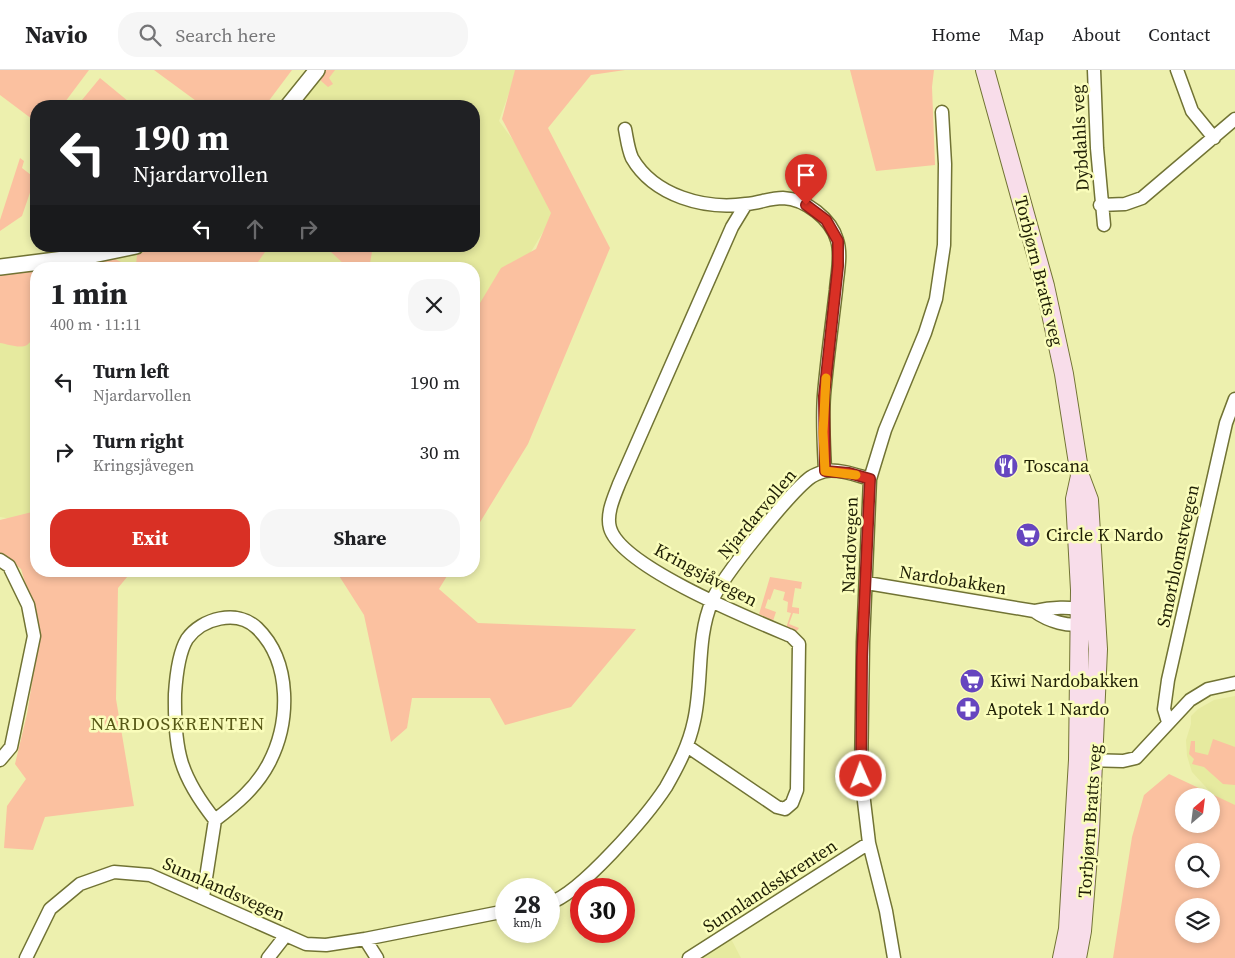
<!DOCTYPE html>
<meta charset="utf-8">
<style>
:root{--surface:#fff;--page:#f6f6f6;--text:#202124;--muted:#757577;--line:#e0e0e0;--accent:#d93025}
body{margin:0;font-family:"Source Serif 4",serif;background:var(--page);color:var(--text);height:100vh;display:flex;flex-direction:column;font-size:19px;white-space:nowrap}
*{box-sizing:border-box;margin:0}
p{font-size:16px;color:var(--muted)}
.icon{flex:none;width:28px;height:28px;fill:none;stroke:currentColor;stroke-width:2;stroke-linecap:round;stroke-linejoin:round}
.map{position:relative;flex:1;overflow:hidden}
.drawer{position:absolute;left:30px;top:192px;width:450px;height:315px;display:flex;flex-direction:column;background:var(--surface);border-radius:20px;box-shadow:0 2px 8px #0003}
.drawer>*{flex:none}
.top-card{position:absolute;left:30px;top:30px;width:450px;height:152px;border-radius:20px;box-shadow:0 2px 8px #0003;background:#202124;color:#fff;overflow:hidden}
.needle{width:32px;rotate:28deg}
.controls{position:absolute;left:1175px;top:718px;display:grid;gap:10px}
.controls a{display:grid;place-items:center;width:45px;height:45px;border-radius:50%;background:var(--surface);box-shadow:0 2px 8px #0003;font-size:25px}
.speed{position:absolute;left:495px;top:808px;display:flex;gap:10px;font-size:25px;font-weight:700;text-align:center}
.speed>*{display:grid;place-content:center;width:65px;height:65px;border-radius:50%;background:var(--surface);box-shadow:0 2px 8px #0003;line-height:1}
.speed small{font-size:12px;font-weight:400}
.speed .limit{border:8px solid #d22;background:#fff;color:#111}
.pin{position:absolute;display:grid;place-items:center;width:42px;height:42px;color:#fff;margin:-51px -21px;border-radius:50% 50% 50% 0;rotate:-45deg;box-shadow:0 0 5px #0007}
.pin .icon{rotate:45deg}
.me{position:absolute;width:55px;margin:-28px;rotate:358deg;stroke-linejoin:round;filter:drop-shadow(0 0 4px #0008)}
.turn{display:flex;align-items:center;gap:18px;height:105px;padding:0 20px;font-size:22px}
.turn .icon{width:65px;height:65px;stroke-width:2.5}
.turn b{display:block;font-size:35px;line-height:42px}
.lanes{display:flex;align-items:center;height:48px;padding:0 20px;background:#0003;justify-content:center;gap:25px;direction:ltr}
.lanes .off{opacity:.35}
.round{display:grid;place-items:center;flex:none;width:52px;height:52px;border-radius:20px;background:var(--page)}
.headline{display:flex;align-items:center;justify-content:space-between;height:85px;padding:0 20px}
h1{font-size:30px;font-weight:700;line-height:38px}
.button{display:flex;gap:10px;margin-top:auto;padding:10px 20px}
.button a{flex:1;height:58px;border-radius:20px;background:var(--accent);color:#fff;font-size:20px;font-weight:700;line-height:58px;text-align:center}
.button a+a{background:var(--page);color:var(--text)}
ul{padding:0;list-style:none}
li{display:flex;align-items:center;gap:15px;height:70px;padding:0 20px}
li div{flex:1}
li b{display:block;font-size:19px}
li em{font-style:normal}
header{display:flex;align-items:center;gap:30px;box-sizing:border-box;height:70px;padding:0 25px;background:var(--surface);border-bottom:1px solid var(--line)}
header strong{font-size:24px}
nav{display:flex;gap:28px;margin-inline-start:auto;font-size:18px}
.search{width:350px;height:45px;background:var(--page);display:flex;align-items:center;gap:12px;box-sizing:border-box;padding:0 18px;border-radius:20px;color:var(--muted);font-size:19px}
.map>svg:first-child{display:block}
.built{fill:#e6ea9f}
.green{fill:#fbc1a0;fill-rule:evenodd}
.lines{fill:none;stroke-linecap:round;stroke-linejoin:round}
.minor-casing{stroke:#717334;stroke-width:15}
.tertiary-casing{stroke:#717334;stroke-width:18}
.secondary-casing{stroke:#717334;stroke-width:20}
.minor{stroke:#fff;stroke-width:12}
.tertiary{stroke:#fff;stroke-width:15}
.secondary{stroke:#f8ddea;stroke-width:18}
.route-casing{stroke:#8d1f18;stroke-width:12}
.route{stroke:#d93025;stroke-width:9}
.slow{stroke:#f59e0b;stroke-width:9}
.labels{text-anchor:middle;stroke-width:5;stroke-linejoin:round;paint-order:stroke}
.street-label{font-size:18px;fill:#1f1f05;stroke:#fafdbb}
.poi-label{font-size:18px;fill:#1f1f05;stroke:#fafdbb;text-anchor:start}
.neighbourhood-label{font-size:19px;letter-spacing:1px;fill:#565715;stroke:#fafdbb}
</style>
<header>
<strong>Navio</strong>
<div class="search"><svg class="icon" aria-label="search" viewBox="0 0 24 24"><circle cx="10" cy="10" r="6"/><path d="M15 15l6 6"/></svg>Search here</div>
<nav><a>Home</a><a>Map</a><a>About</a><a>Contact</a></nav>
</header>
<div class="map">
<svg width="1235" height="888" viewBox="0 0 1235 888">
<rect width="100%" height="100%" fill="#edf0ae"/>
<path class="built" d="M317 0H517L499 51 560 134 526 190 474 253V199H36V442L12 449 0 447V197L136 176H474V36H288Z
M1235 626V742L1225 738 1192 702 1187 686 1186 670 1191 654V646L1198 639 1214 630Z
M729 865 741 888H693Z"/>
<path class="green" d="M0 0H89L62 36H36V52L0 25Z
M154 0H292L265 36H203Z
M325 0H335L329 8 333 14 328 17 320 10 321 6Z
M515 0H625L591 5 548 58 610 178 528 374 474 462V243L501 198 536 179 551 143 502 49Z
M850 0H934L932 17 935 95 876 101Z
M100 8 134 36H77Z
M20 88 24 91 22 98 35 108 22 146 0 161V150Z
M157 176H258L265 182 253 199H141L136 195 137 185Z
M332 176H373L369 199H346V196L331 182Z
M113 188 121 192 124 199H58L60 195Z
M36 199C36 214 41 266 27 275 20 279 7 274 0 273V203Z
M36 441V501H132L118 518 116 629 134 736 45 747 33 780 4 778 7 736 26 709 15 694 27 644 40 563 21 499 0 483V450Z
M336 501H450L439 519 478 553 636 559 571 637 505 655 490 628H412L407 658 391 672 364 545Z
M770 507 802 512 801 519 795 518 792 537 799 538V544L793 543 789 554 799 558 795 563H793L795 559 786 558 791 543 787 542 788 532 783 530 785 522 774 519 770 530 768 529 765 538 776 542 773 551 759 544Z
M1213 669 1235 677V715L1223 714 1204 697 1192 694 1194 689 1189 684 1191 671H1195V682L1208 685Z
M1169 704 1235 735V888H1113L1132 767 1144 725ZM1184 726H1211V754H1184ZM1184 781H1211V809H1184ZM1184 836H1211V864H1184Z"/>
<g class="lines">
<defs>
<path id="minor" d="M1094 0 1097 78 1104 155
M1177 0 1192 41 1214 68
M625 59C627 69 628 79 632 88 654 126 705 140 746 134 759 133 770 128 783 128 806 129 831 149 837 170 842 185 837 205 836 220 832 255 827 290 824 325 822 351 824 376 825 401
M1100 135 1125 134 1142 128 1235 49
M0 490 9 496 28 535 34 566 11 677 0 690
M867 513 1034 541C1048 538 1073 535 1085 542
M1034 541C1048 551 1069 558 1086 553
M1168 652 1164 639 1168 610 1226 353 1235 329
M687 676 777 737 785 739 792 733 797 720 799 574 791 566C753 550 621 497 610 458 606 444 614 427 619 414L732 157 746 134
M1085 690 1123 691 1136 688 1190 630 1208 619 1235 613
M203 827 215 750C236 734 256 718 269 693 290 653 292 592 257 558 237 539 202 548 187 569 178 584 176 608 175 624 174 681 180 706 215 750
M549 833C580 824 647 746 666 717 678 696 689 675 694 651 703 612 696 568 712 531 721 508 791 421 811 407 814 405 822 402 825 401 840 399 856 405 870 409
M365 869 506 841
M26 888 50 839 80 814 114 802 150 805 306 874 326 875 365 869 377 888
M268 888 286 865
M689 888 869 773
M894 888 886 841 869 773 861 706 863 572 870 409 885 360 925 263 936 229 944 175 945 94 942 42"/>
<path id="tertiary" d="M288 36 317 0
M0 197 88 186 136 176"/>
<path id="secondary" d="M985 0 1045 216 1064 304 1080 406 1089 430 1098 579 1090 761 1082 861 1077 888
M1062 888 1068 859 1078 690 1080 520 1075 429 1080 406"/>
</defs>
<use href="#minor" class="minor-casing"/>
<use href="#tertiary" class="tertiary-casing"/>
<use href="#secondary" class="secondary-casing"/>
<use href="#minor" class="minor"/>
<use href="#tertiary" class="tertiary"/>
<use href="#secondary" class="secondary"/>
</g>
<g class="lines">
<defs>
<path id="route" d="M806 135 826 150 838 171V196L824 326 825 401 849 403 870 409 862 587 861 706"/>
</defs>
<use href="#route" class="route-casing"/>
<use href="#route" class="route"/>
<path class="slow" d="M826 308 823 362 825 401 856 405"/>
</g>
<defs>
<symbol id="restaurant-disc" viewBox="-11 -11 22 22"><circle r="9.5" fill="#6646bf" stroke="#fafdbb"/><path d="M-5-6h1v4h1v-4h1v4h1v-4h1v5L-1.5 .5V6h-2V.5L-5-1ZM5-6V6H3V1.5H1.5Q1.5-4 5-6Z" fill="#fff"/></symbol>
<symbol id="supermarket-disc" viewBox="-11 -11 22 22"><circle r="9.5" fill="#6646bf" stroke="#fafdbb"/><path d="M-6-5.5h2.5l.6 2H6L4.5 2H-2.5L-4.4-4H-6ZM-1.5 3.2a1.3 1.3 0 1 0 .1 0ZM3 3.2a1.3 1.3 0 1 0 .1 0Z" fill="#fff"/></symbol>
<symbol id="pharmacy-disc" viewBox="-11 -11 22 22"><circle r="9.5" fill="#6646bf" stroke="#fafdbb"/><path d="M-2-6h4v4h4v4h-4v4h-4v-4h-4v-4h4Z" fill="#fff"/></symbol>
</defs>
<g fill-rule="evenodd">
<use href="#restaurant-disc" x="992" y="382" width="28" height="28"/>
<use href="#supermarket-disc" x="1014" y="451" width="28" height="28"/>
<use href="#supermarket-disc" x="958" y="597" width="28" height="28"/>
<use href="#pharmacy-disc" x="954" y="625" width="28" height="28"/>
</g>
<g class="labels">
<g class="street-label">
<text transform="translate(1080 68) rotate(-93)" y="6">Dybdahls veg</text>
<text transform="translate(1039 201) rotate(76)" y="6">Torbjørn Bratts veg</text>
<text transform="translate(757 444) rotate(-50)" y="6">Njardarvollen</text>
<text transform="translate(850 475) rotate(-88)" y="6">Nardovegen</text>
<text transform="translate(1178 486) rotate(-78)" y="6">Smørblomstvegen</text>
<text transform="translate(706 505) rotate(28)" y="6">Kringsjåvegen</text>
<text transform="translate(953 510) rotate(9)" y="6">Nardobakken</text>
<text transform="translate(1090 751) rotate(-86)" y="6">Torbjørn Bratts veg</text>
<text transform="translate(770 816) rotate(-33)" y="6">Sunnlandsskrenten</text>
<text transform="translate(224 819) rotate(24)" y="6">Sunnlandsvegen</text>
</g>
<g class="poi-label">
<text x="1024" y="402">Toscana</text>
<text x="1046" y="471">Circle K Nardo</text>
<text x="990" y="617">Kiwi Nardobakken</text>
<text x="986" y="645">Apotek 1 Nardo</text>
</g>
<g class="neighbourhood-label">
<text x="178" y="660">NARDOSKRENTEN</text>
</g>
</g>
</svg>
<div class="controls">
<a><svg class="needle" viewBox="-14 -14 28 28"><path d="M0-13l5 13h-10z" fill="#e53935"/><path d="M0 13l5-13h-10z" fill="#757577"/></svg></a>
<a><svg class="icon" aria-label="search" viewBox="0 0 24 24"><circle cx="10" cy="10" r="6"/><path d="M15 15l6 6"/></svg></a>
<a><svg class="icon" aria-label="layers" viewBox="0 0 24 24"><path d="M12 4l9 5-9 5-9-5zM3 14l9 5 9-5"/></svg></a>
</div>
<div class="speed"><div>28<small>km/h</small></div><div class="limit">30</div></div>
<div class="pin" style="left:806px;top:135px;background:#d93025"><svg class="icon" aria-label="arrive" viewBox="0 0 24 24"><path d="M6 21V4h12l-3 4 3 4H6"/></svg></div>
<svg class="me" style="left:861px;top:706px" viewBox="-20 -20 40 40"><circle r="17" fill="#d93025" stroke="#fff" stroke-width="3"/><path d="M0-11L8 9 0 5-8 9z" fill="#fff"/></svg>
<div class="top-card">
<div class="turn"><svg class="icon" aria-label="left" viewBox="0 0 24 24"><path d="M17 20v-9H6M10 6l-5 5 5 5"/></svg><div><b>190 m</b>Njardarvollen</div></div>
<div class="lanes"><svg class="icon" aria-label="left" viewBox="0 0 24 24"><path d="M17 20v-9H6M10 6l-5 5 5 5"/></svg><svg class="icon off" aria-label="ahead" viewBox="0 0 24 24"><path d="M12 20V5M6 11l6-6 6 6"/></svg><svg class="icon off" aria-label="right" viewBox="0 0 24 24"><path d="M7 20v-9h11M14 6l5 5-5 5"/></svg></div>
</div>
<section class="drawer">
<div class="headline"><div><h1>1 min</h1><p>400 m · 11:11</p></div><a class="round"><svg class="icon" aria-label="close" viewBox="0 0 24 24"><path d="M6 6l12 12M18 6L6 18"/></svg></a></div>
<ul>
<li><svg class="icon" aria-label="left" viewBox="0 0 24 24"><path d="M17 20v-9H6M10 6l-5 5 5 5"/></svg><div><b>Turn left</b><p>Njardarvollen</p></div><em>190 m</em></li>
<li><svg class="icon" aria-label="right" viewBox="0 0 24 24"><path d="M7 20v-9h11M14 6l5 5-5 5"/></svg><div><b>Turn right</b><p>Kringsjåvegen</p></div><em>30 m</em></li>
</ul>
<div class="button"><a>Exit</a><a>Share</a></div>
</section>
</div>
